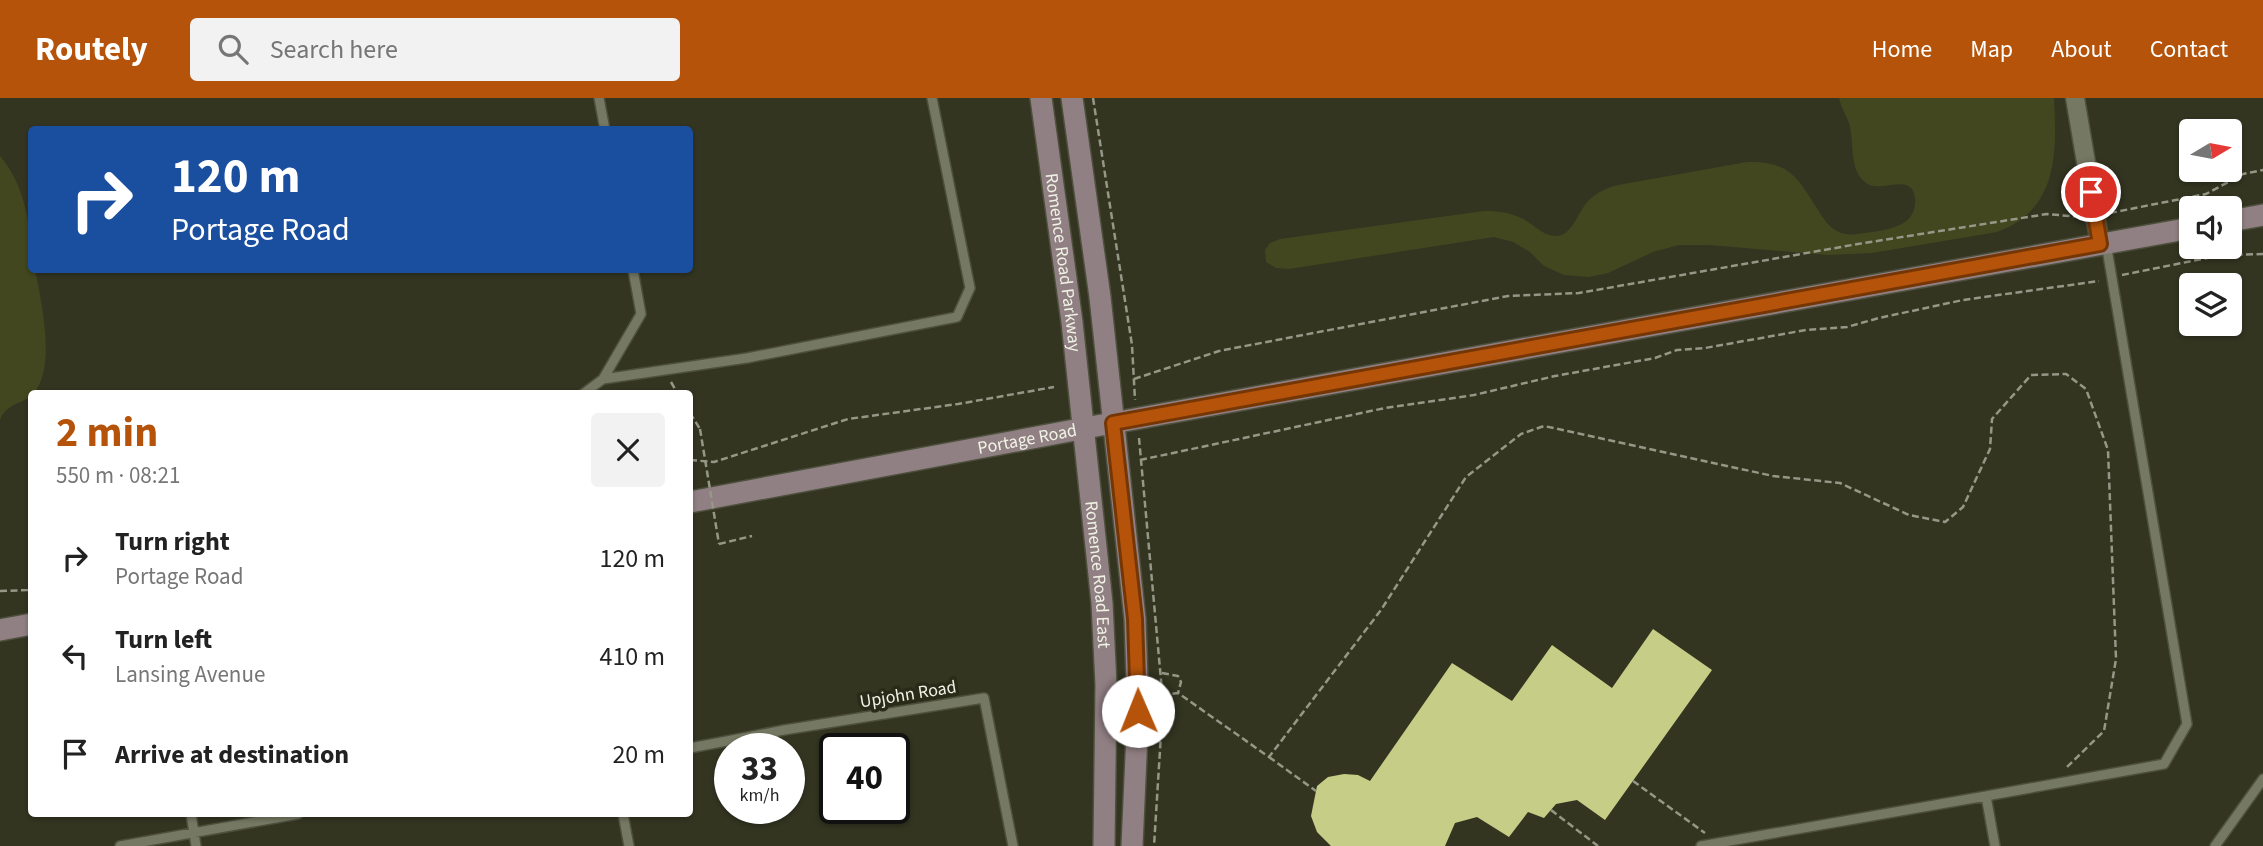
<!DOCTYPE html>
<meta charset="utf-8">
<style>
:root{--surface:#fff;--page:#f2f2f2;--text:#222;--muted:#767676;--accent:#b45309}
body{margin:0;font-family:"Source Sans 3",sans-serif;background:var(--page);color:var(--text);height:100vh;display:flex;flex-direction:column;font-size:26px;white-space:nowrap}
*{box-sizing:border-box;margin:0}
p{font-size:23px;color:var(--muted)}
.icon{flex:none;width:38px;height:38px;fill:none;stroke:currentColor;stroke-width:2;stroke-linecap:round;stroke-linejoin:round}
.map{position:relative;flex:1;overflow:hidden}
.side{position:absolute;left:28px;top:292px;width:665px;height:427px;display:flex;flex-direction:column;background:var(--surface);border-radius:7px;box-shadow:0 2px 5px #0004}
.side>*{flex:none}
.hud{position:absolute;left:28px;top:28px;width:665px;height:147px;border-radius:7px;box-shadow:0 2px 5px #0004;background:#1a4fa0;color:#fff;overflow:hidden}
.needle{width:46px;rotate:80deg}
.fabs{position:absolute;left:2179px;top:21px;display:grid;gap:14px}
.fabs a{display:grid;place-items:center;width:63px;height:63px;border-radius:7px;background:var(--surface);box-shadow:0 2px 5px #0004;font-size:35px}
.speed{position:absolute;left:714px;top:635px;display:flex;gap:14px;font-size:35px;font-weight:700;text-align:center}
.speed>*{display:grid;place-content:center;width:91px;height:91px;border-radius:50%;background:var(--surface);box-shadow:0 2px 5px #0004;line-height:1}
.speed small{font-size:18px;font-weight:400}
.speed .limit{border:4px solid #111;border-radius:10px;background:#fff;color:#111}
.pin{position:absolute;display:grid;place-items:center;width:60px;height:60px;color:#fff;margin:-30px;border:4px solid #fff;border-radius:50%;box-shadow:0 2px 7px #0007}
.me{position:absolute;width:77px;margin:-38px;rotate:359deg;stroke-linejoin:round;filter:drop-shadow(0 0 5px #0008)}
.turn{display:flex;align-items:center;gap:24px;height:147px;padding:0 28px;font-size:32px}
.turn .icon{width:91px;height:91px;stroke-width:2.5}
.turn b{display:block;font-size:49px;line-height:60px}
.round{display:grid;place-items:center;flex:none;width:74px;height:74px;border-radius:7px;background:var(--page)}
.summary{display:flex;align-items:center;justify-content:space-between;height:119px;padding:0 28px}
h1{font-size:42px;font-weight:700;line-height:52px;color:var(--accent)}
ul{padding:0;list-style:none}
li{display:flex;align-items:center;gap:21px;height:98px;padding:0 28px}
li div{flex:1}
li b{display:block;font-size:26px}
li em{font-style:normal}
header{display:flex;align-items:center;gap:42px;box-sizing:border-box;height:98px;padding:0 35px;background:var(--accent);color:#fff}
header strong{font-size:33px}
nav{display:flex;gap:38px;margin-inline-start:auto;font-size:24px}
.search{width:490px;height:63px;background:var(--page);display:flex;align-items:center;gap:18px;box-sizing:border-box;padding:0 24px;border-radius:7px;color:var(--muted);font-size:26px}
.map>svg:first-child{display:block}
.green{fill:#43471f}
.building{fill:#c6cd86}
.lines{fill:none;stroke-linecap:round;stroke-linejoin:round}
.lane-casing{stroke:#4e503e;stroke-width:12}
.street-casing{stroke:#4e503e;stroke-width:21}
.secondary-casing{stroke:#4e503e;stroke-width:24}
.path{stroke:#959787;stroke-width:2.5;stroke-dasharray:7 3.5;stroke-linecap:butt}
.lane{stroke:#757862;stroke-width:9}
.street{stroke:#757862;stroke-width:18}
.secondary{stroke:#918083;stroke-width:21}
.path-bridge{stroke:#959787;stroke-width:2.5;stroke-dasharray:7 3.5;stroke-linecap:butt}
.route-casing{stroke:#753606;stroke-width:18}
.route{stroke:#b45309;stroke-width:12}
.labels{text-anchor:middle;stroke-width:7;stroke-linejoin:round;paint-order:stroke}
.street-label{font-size:18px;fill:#f0f2e5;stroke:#292b18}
</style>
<header>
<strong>Routely</strong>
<div class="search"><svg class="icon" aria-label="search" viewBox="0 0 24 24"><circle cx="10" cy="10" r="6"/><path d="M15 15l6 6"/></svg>Search here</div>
<nav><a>Home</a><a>Map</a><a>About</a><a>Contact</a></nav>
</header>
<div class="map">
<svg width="2263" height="748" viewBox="0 0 2263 748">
<rect width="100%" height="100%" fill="#333521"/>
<path class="green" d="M1839 0H2054C2057 55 2058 112 1997 134L1872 155 1828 157 1710 147H1679L1653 154 1608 175 1589 179 1564 177 1544 168 1530 154 1513 144 1494 139 1289 171 1276 170 1266 164 1265 152 1270 145 1280 141 1484 113C1497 113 1509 114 1521 120 1532 125 1540 136 1554 138 1572 140 1578 113 1589 102 1598 94 1606 90 1618 87L1747 64C1792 63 1798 81 1820 115 1825 123 1830 130 1839 134 1846 138 1857 136 1865 135 1887 132 1918 129 1915 100 1912 73 1880 96 1866 85 1848 71 1855 45 1849 25 1846 17 1841 9 1839 0Z
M0 58C26 88 32 133 32 172H35C41 202 57 270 33 296 23 306 6 305 0 322Z"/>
<path class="building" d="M1653 531 1712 572 1605 722 1577 702 1556 706 1544 720 1528 714 1509 739 1477 719 1455 725 1445 748H1331L1317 734 1311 718 1317 688 1328 679 1344 676 1358 677 1370 683 1452 565 1512 603 1552 547 1612 590Z"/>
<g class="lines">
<defs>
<path id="lane" d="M599 0 605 32
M603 281 641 216 633 172
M583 296 603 281 747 260 957 219 970 190 932 0
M690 650 784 632 984 600 1013 748
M191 716 196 748
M623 716 629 748
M120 748 298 716
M1701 748 1986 698
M1995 748 1986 698 2164 666 2187 626 2106 145
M2215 748 2263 681"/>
<path id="street" d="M2075 0 2100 146"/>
<g id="secondary">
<path id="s1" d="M1041 0 1072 224 1102 505 1106 587 1104 748"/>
<path d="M1072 0 1100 199 1135 521 1138 613 1132 748"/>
<path d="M2230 123 2263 117"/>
<path id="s2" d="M690 404 1096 328 2191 130"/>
<path d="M0 532 32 526"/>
</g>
</defs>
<use href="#lane" class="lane-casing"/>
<use href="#street" class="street-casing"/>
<use href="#secondary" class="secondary-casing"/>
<path class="path" d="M1093 0 1132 247 1135 302
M2110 115 2206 96 2243 76 2263 72
M2122 177 2222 157 2263 156
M1134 281 1219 253 1508 198 1579 195 1858 146 2047 116 2080 119
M671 284 678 296
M690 315 700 331
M1139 340 1163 604 1154 748
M690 362 714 364 848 321 958 306 1054 289
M1140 362 1385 310 1474 297 1555 278 1655 260 1677 252 1705 250 1806 232 1847 229 1879 220 1963 202 2099 183
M719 446 752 438
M0 493 32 492
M1162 575 1178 578 1181 584 1178 595
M1162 597 1178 595 1269 659 1381 512 1466 379 1521 336 1544 328 1773 378 1840 385 1909 417 1945 424 1963 409 1990 351 1992 321 2031 277 2066 276 2086 291 2108 352 2116 561 2104 633 2067 669
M1269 659 1316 693
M1633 683 1705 735
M1551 712 1598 748"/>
<use href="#lane" class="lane"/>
<use href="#street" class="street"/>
<use href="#secondary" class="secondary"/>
<path class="path-bridge" d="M700 331 719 446"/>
</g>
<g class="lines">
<defs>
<path id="route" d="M1138 613 1135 521 1113 325 2100 146 2091 94"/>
</defs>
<use href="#route" class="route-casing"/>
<use href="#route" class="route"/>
</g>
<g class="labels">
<g class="street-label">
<text dy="6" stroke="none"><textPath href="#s1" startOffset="166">Romence Road Parkway</textPath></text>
<text dy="6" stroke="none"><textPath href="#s2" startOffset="343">Portage Road</textPath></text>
<text dy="6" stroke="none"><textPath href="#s1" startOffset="480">Romence Road East</textPath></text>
<text transform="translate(908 596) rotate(-9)" y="6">Upjohn Road</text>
</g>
</g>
</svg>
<div class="fabs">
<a><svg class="needle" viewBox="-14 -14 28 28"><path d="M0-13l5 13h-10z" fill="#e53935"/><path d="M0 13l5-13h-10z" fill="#767676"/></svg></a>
<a><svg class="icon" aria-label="sound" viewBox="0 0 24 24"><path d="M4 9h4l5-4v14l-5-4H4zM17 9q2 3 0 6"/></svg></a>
<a><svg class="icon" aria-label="layers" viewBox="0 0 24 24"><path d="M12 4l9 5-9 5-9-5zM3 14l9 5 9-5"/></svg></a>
</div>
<div class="speed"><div>33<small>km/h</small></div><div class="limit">40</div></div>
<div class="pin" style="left:2091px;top:94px;background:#d93025"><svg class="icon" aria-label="arrive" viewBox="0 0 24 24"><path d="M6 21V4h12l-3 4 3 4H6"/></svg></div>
<svg class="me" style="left:1138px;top:613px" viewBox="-20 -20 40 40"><circle r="19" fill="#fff"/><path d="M0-13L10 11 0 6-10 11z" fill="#b45309"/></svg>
<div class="hud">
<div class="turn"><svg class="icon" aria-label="right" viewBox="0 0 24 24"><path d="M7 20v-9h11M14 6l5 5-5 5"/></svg><div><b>120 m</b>Portage Road</div></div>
</div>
<section class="side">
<div class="summary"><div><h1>2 min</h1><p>550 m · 08:21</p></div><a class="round"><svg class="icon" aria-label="close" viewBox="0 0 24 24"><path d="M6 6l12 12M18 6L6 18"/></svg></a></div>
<ul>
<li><svg class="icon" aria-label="right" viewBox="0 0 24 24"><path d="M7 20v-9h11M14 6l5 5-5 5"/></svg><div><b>Turn right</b><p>Portage Road</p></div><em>120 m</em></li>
<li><svg class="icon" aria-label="left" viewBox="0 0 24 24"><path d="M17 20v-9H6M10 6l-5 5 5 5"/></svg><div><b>Turn left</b><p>Lansing Avenue</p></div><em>410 m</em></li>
<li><svg class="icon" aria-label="arrive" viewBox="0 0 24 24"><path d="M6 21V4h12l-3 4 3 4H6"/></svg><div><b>Arrive at destination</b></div><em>20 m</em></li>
</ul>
</section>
</div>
